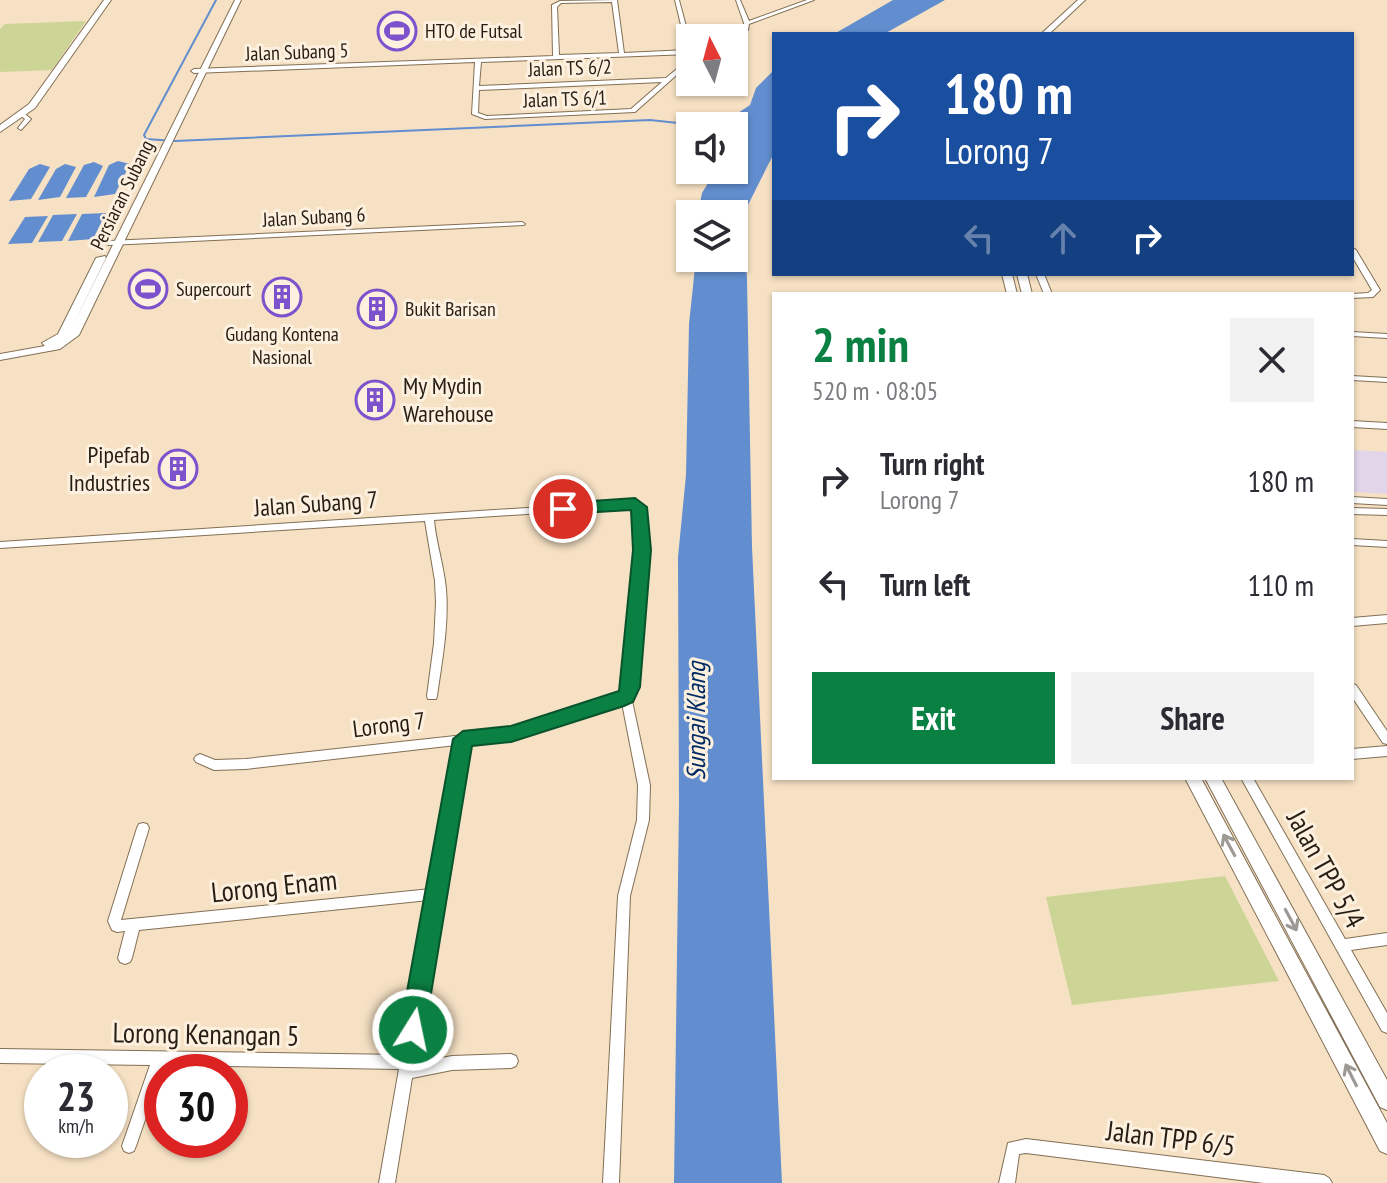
<!DOCTYPE html>
<meta charset="utf-8">
<style>
:root{--surface:#fff;--page:#f2f2f3;--text:#2b2b33;--muted:#7c7c81;--accent:#0b8043}
body{margin:0;font-family:"PT Sans Narrow",sans-serif;background:var(--page);color:var(--text);height:100vh;display:flex;flex-direction:column;font-size:30px;white-space:nowrap}
*{box-sizing:border-box;margin:0}
p{font-size:26px;color:var(--muted)}
.icon{flex:none;width:44px;height:44px;fill:none;stroke:currentColor;stroke-width:2;stroke-linecap:round;stroke-linejoin:round}
.map{position:relative;flex:1;overflow:hidden}
.panel{position:absolute;left:772px;top:292px;width:582px;height:488px;display:flex;flex-direction:column;background:var(--surface);border-radius:0px;box-shadow:0 2px 6px #0004}
.panel>*{flex:none}
.guide{position:absolute;left:772px;top:32px;width:582px;height:244px;border-radius:0px;box-shadow:0 2px 6px #0004;background:#1a4fa0;color:#fff;overflow:hidden}
.needle{width:52px;rotate:354deg}
.fabs{position:absolute;left:676px;top:24px;display:grid;gap:16px}
.fabs a{display:grid;place-items:center;width:72px;height:72px;border-radius:0px;background:var(--surface);box-shadow:0 2px 6px #0004;font-size:40px}
.speed{position:absolute;left:24px;top:1054px;display:flex;gap:16px;font-size:40px;font-weight:700;text-align:center}
.speed>*{display:grid;place-content:center;width:104px;height:104px;border-radius:50%;background:var(--surface);box-shadow:0 2px 6px #0004;line-height:1}
.speed small{font-size:20px;font-weight:400}
.speed .limit{border:12px solid #d22;background:#fff;color:#111}
.pin{position:absolute;display:grid;place-items:center;width:68px;height:68px;color:#fff;margin:-34px;border:4px solid #fff;border-radius:50%;box-shadow:0 2px 8px #0007}
.me{position:absolute;width:88px;margin:-44px;rotate:10deg;stroke-linejoin:round;filter:drop-shadow(0 0 6px #0008)}
.turn{display:flex;align-items:center;gap:28px;height:168px;padding:0 40px;font-size:36px}
.turn .icon{width:104px;height:104px;stroke-width:2.5}
.turn b{display:block;font-size:56px;line-height:68px}
.lanes{display:flex;align-items:center;height:76px;padding:0 40px;background:#0003;justify-content:center;gap:40px;direction:ltr}
.lanes .off{opacity:.35}
.round{display:grid;place-items:center;flex:none;width:84px;height:84px;border-radius:0px;background:var(--page)}
.summary{display:flex;align-items:center;justify-content:space-between;height:136px;padding:0 40px}
h1{font-size:48px;font-weight:800;line-height:60px;color:var(--accent)}
.primary-button{display:flex;gap:16px;margin-top:auto;padding:16px 40px}
.primary-button a{flex:1;height:92px;border-radius:0px;background:var(--accent);color:#fff;font-size:32px;font-weight:800;line-height:92px;text-align:center}
.primary-button a+a{background:var(--page);color:var(--text)}
ul{padding:0;list-style:none}
li{display:flex;align-items:center;gap:24px;height:104px;padding:0 40px}
li div{flex:1}
li b{display:block;font-size:30px}
li em{font-style:normal}
.map>svg:first-child{display:block}
.commercial{fill:#e2d5e9}
.green{fill:#ccd596}
.water{fill:#628ecf}
.lines{fill:none;stroke-linecap:round;stroke-linejoin:round}
.stream{stroke:#628ecf;stroke-width:2}
.street-casing{stroke:#826f55;stroke-width:2}
.secondary-casing{stroke:#826f55;stroke-width:2}
.street{fill:#fff;fill-rule:evenodd}
.secondary{fill:#fff;fill-rule:evenodd}
.oneway{stroke:#9d9a95}
.route{fill:#0b8043;stroke:#07532c;stroke-width:2}
.labels{text-anchor:middle;stroke-width:6;stroke-linejoin:round;paint-order:stroke}
.far-poi-label{font-size:20px;fill:#261e14;stroke:#fdf0de;text-anchor:start}
.far-street-label{font-size:20px;fill:#261e14;stroke:#fdf0de}
.poi-label{font-size:24px;fill:#261e14;stroke:#fdf0de;text-anchor:start}
.street-label{font-size:24px;fill:#261e14;stroke:#fdf0de}
.water-label{font-size:26px;font-style:italic;fill:#002a64;stroke:#fdf0de}
.near-street-label{font-size:28px;fill:#261e14;stroke:#fdf0de}
</style>
<div class="map">
<svg width="1387" height="1183" viewBox="0 0 1387 1183">
<rect width="100%" height="100%" fill="#f6e1c4"/>
<path class="commercial" d="M1352 450 1387 452V494L1352 492Z"/>
<path class="green" d="M86 21 52 70 0 72V29L5 24Z
M1225 876 1279 981 1072 1005 1046 897Z"/>
<path class="water" d="M893 0H945L884 34H834Z
M774 70V153L743 215 747 279 752 547 782 1183H674L679 804 678 557 686 475 689 324 696 258H734V214H698L702 193 716 170H734V127L738 113 750 105 756 88Z
M118 161 130 164 115 194 94 197 109 165Z
M94 162 103 166 86 197 66 198 84 165Z
M40 164 50 167 31 199 9 201 29 169Z
M65 164 76 167 60 197 38 200 56 169Z
M106 213 93 239 68 241 82 214Z
M77 214 62 241 38 242 53 215Z
M48 216 32 243 8 244 25 217Z"/>
<g class="lines">
<path class="stream" d="M216 0 144 135 146 139 175 141 650 120 706 126"/>
<defs>
<path id="street" d="M617 0 624 53 687 50 675 0H679L690 41V54L481 62 479 86 666 78 690 58V63L635 112 485 119 472 114 475 62 194 73 191 71 194 69 553 56 552 5 560 1ZM612 2 619 53 559 55 557 7 561 3ZM662 82 631 109 487 116 478 113 479 90Z
M736 0H740L749 21 807 0H814L749 24 748 30 734 38H727L744 28V23Z
M21 114H25L31 119 21 130 18 128 25 119 20 115Z
M522 222 525 224 524 225 109 245 105 243 109 241Z
M1352 248 1356 250 1380 290 1373 297 1352 298 1351 294 1368 293 1372 290 1352 256Z
M1036 274H1044L1052 294H1044Z
M1352 332 1387 334V338L1352 336Z
M1352 376 1387 378V382L1352 380Z
M1352 421 1387 423V429L1352 427Z
M1352 497 1387 499V505L1352 503Z
M635 501 644 507 647 550 642 636 631 696 650 785 649 820 630 896 619 1183H603L618 896 637 820 638 785 622 703 609 709 511 738 468 743 415 1063 452 1056 511 1054 516 1056 518 1061 516 1066 511 1068 452 1070 412 1078 395 1183H379L399 1069 164 1065 136 1146 134 1151 129 1153 124 1151 122 1146 150 1065 0 1063V1049L402 1055 429 900 139 930 132 958 130 962 125 964 120 962 118 958 125 931 117 932 112 930 108 921 137 828 139 824 143 823 147 824 149 828 121 920 431 889 456 745 246 769 214 770 196 762 194 759 196 756 200 754 215 760 246 759 511 730 602 703 621 694 632 636 637 550 634 508 633 507 434 520C436 543 444 566 446 589 449 624 442 661 437 696L436 699H428L427 696 434 643 436 603 435 581 425 521 0 548V542Z
M1352 508 1387 509V515L1352 514Z
M1352 539 1387 541V547L1352 545Z
M1387 615V623L1352 626V618Z
M1352 684 1356 685 1387 731V744L1383 743 1352 697Z
M1387 746V756L1352 759V749Z
M1241 778H1253L1345 939 1387 933V945L1351 950 1387 1013V1033L1382 1031Z
M1026 1139 1324 1175 1329 1178 1332 1183H1264L1026 1153 1019 1154 1015 1183H999L1008 1143Z"/>
<path id="secondary" d="M104 0H111L35 108 0 132V125L29 104Z
M235 0H241L79 335 60 349 0 360V354L45 346 42 343 58 334 96 258 105 256 106 258 69 333Z
M1078 0H1085L1049 34H1041Z
M1002 274H1012L1017 294H1007Z
M1017 274H1027L1032 294H1022Z
M1185 778H1201L1387 1123V1154L1380 1151Z
M1205 778H1221L1387 1080V1110L1380 1107Z"/>
</defs>
<use href="#street" class="street-casing"/>
<use href="#secondary" class="secondary-casing"/>
<use href="#street" class="street"/>
<use href="#secondary" class="secondary"/>
</g>
<defs><path id="oneway-shaft" d="M-6 0H5M1.5-3L5.5 0L1.5 3" fill="none" stroke-width="1.6" stroke-linecap="round" stroke-linejoin="round" transform="scale(2)"/></defs>
<g class="oneway">
<use href="#oneway-shaft" transform="translate(1229 845) rotate(-118)"/>
<use href="#oneway-shaft" transform="translate(1291 920) rotate(62)"/>
<use href="#oneway-shaft" transform="translate(1351 1075) rotate(-117)"/>
</g>
<path class="route" d="M635 498 647 507 651 550 640 687 633 702 624 706 511 742 472 746 425 1030 422 1039 413 1043 404 1039 400 1030 453 739 463 731 511 726 619 691 633 550 631 510 563 514 555 509 563 503Z"/>
<defs>
<symbol id="stadium-ring" viewBox="-11 -11 22 22"><circle r="9.5" fill="#fdf0de" stroke="#7c53cc" stroke-width="1.5"/><path d="M0-5a6.5 5 0 1 0 0 10a6.5 5 0 1 0 0-10ZM-3.5-1.8h7v3.6h-7Z" fill="#7c53cc"/></symbol>
<symbol id="building-ring" viewBox="-11 -11 22 22"><circle r="9.5" fill="#fdf0de" stroke="#7c53cc" stroke-width="1.5"/><path d="M-4-6H4V6H1V3H-1V6H-4ZM-2.5-4.3h1.7v1.8h-1.7ZM.8-4.3h1.7v1.8H.8ZM-2.5-1h1.7V.8h-1.7ZM.8-1h1.7V.8H.8Z" fill="#7c53cc"/></symbol>
</defs>
<g fill-rule="evenodd">
<use href="#stadium-ring" x="375" y="9" width="44" height="44"/>
<use href="#stadium-ring" x="126" y="267" width="44" height="44"/>
<use href="#building-ring" x="260" y="275" width="44" height="44"/>
<use href="#building-ring" x="355" y="287" width="44" height="44"/>
<use href="#building-ring" x="353" y="378" width="44" height="44"/>
<use href="#building-ring" x="156" y="447" width="44" height="44"/>
</g>
<g class="labels">
<g class="far-poi-label">
<text x="425" y="38">HTO de Futsal</text>
<text x="176" y="296">Supercourt</text>
<text x="405" y="316">Bukit Barisan</text>
<text x="282" y="341" text-anchor="middle">Gudang Kontena<tspan x="282" dy="23">Nasional</tspan></text>
</g>
<g class="far-street-label">
<text transform="translate(297 52) rotate(-2)" y="7">Jalan Subang 5</text>
<text transform="translate(570 68) rotate(-2)" y="7">Jalan TS 6/2</text>
<text transform="translate(565 99) rotate(-2)" y="7">Jalan TS 6/1</text>
<text transform="translate(122 195) rotate(-64)" y="7">Persiaran Subang</text>
<text transform="translate(314 217) rotate(-3)" y="7">Jalan Subang 6</text>
</g>
<g class="poi-label">
<text x="403" y="394">My Mydin<tspan x="403" dy="28">Warehouse</tspan></text>
<text x="150" y="463" text-anchor="end">Pipefab<tspan x="150" dy="28">Industries</tspan></text>
</g>
<g class="street-label">
<text transform="translate(316 504) rotate(-4)" y="8">Jalan Subang 7</text>
<text transform="translate(389 725) rotate(-7)" y="8">Lorong 7</text>
</g>
<g class="water-label">
<text transform="translate(696 721) rotate(-90)" y="9">Sungai Klang</text>
</g>
<g class="near-street-label">
<text transform="translate(1326 869) rotate(61)" y="10">Jalan TPP 5/4</text>
<text transform="translate(274 886) rotate(-6)" y="10">Lorong Enam</text>
<text transform="translate(206 1034) rotate(1)" y="10">Lorong Kenangan 5</text>
<text transform="translate(1171 1138) rotate(7)" y="10">Jalan TPP 6/5</text>
</g>
</g>
</svg>
<div class="fabs">
<a><svg class="needle" viewBox="-14 -14 28 28"><path d="M0-13l5 13h-10z" fill="#e53935"/><path d="M0 13l5-13h-10z" fill="#7c7c81"/></svg></a>
<a><svg class="icon" aria-label="sound" viewBox="0 0 24 24"><path d="M4 9h4l5-4v14l-5-4H4zM17 9q2 3 0 6"/></svg></a>
<a><svg class="icon" aria-label="layers" viewBox="0 0 24 24"><path d="M12 4l9 5-9 5-9-5zM3 14l9 5 9-5"/></svg></a>
</div>
<div class="speed"><div>23<small>km/h</small></div><div class="limit">30</div></div>
<div class="pin" style="left:563px;top:509px;background:#d93025"><svg class="icon" aria-label="arrive" viewBox="0 0 24 24"><path d="M6 21V4h12l-3 4 3 4H6"/></svg></div>
<svg class="me" style="left:413px;top:1030px" viewBox="-20 -20 40 40"><circle r="17" fill="#0b8043" stroke="#fff" stroke-width="3"/><path d="M0-11L8 9 0 5-8 9z" fill="#fff"/></svg>
<div class="guide">
<div class="turn"><svg class="icon" aria-label="right" viewBox="0 0 24 24"><path d="M7 20v-9h11M14 6l5 5-5 5"/></svg><div><b>180 m</b>Lorong 7</div></div>
<div class="lanes"><svg class="icon off" aria-label="left" viewBox="0 0 24 24"><path d="M17 20v-9H6M10 6l-5 5 5 5"/></svg><svg class="icon off" aria-label="ahead" viewBox="0 0 24 24"><path d="M12 20V5M6 11l6-6 6 6"/></svg><svg class="icon" aria-label="right" viewBox="0 0 24 24"><path d="M7 20v-9h11M14 6l5 5-5 5"/></svg></div>
</div>
<section class="panel">
<div class="summary"><div><h1>2 min</h1><p>520 m · 08:05</p></div><a class="round"><svg class="icon" aria-label="close" viewBox="0 0 24 24"><path d="M6 6l12 12M18 6L6 18"/></svg></a></div>
<ul>
<li><svg class="icon" aria-label="right" viewBox="0 0 24 24"><path d="M7 20v-9h11M14 6l5 5-5 5"/></svg><div><b>Turn right</b><p>Lorong 7</p></div><em>180 m</em></li>
<li><svg class="icon" aria-label="left" viewBox="0 0 24 24"><path d="M17 20v-9H6M10 6l-5 5 5 5"/></svg><div><b>Turn left</b></div><em>110 m</em></li>
</ul>
<div class="primary-button"><a>Exit</a><a>Share</a></div>
</section>
</div>
